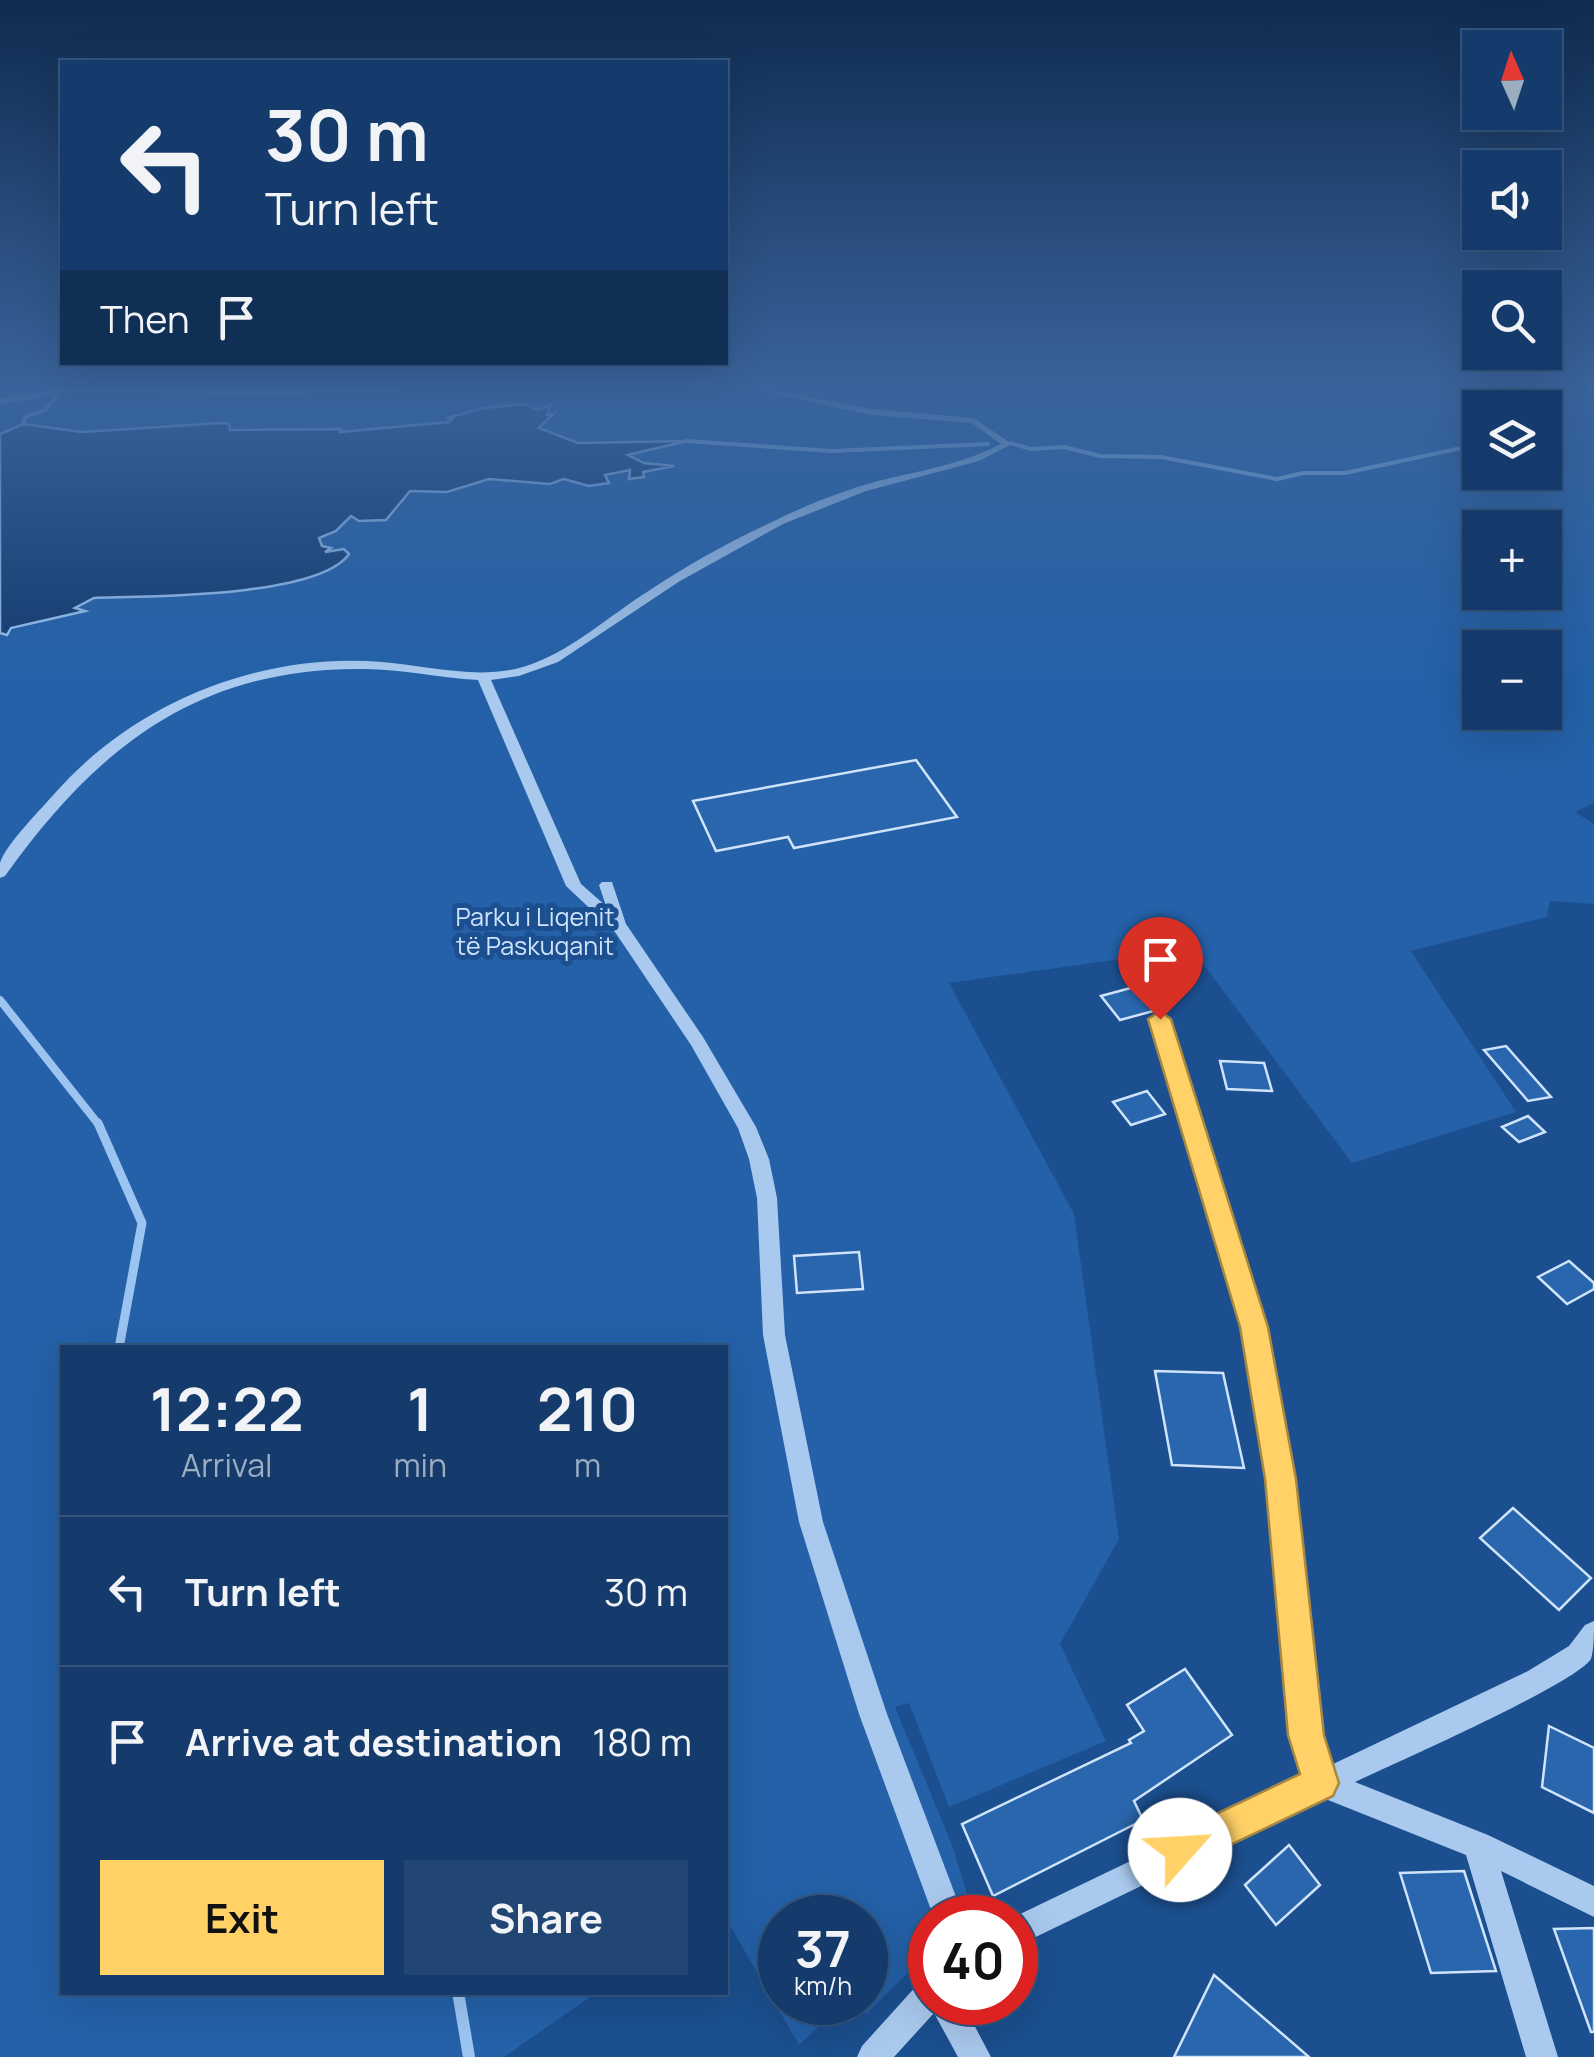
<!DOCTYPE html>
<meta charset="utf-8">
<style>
:root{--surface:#143b6b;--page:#214673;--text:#f1f3f6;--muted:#9dadc1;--line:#33557e;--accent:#ffd166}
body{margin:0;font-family:Manrope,sans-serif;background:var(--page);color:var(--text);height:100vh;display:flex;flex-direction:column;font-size:38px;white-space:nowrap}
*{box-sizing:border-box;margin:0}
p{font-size:32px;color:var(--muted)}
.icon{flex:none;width:55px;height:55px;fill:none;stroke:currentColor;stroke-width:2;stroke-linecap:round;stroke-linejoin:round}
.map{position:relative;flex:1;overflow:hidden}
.details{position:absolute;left:60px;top:1345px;width:668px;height:650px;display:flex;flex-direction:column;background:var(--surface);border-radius:0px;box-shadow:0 10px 40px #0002,0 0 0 2px var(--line)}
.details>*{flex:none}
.top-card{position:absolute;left:60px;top:60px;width:668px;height:305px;border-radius:0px;box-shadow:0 10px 40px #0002,0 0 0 2px var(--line);background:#143b6b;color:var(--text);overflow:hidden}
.needle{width:65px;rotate:357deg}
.controls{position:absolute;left:1462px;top:30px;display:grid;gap:20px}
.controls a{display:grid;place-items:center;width:100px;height:100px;border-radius:0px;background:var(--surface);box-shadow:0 10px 40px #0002,0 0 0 2px var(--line);font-size:50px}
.speed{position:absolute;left:758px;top:1895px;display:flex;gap:20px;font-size:50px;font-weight:700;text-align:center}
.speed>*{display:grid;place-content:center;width:130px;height:130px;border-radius:50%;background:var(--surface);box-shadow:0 10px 40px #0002,0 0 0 2px var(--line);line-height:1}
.speed small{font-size:25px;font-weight:400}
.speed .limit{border:15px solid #d22;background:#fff;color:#111}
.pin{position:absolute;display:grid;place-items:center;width:85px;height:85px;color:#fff;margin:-102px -42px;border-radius:50% 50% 50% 0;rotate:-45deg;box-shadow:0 0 10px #0007}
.pin .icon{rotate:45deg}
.me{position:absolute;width:110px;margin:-55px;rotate:64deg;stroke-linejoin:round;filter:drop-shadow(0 0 8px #0008)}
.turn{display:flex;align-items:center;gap:35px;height:210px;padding:0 40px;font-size:45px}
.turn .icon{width:130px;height:130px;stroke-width:2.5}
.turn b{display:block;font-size:70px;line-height:85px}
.then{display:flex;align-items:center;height:95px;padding:0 40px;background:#0003;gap:20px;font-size:38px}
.eta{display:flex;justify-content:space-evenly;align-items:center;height:170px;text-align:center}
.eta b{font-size:60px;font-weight:700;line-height:70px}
.primary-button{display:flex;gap:20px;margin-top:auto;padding:20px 40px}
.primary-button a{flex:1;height:115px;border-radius:0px;background:var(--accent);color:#111;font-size:40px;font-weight:700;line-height:115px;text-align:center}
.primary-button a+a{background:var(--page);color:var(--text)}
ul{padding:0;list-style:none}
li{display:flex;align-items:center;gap:30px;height:150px;padding:0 40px;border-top:2px solid var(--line)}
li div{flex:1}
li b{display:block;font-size:38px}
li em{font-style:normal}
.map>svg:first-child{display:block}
.green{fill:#2461a8;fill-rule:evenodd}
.water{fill:#123a6d;stroke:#9cc4f0;stroke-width:2.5}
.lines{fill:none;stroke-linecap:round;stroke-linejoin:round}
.stream-far3{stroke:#9cc4f0;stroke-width:4}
.stream-far2{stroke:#9cc4f0;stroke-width:8}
.stream-far1{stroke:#9cc4f0;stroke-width:9}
.stream{stroke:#9cc4f0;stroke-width:12}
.building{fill:#2a66ad;stroke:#cfe3fa;stroke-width:2.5}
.minor{fill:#a9c9ee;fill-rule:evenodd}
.route{fill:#ffd166;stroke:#a68842;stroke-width:2.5}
.labels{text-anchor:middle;stroke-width:10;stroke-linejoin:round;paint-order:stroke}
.park-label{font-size:25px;fill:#cfe3fa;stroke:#1b4f8f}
</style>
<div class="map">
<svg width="1594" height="2057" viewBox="0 0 1594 2057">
<rect width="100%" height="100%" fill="#1b4f8f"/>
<path class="green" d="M0 389H1594V803L1575 812 1594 824V904L1550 901 1547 917 1411 951 1516 1112 1352 1163 1192 949 949 983 1074 1214 1119 1539 1060 1644 1106 1741 949 1807 909 1703 895 1707 952 1845 974 1915 930 1918V1951L866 2014 859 2003 865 2002V1918H780V2002L844 2003 799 2045 725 1917V1348H62V1992L596 1993 504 2057H0V633L79 613 75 608 94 598 215 594 277 584 342 564 344 549 323 551 328 547 322 546 319 539 335 531 333 529 350 515 364 522 392 511 407 496 403 493 447 492 490 479 590 483 614 471 630 470 632 479 642 477V472L672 466 644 463 628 456 631 451 680 440 577 443 539 428 552 415 545 416 550 406 538 410 531 405 505 404 449 422 338 432 340 429 230 430 221 423 189 428 167 423 111 432 23 427 1 434ZM1480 408H1545V472H1480ZM1480 528H1545V592H1480ZM1480 648H1545V712H1480Z"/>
<path class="water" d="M524 404 538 410 550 405 547 415 554 413 539 428 578 443 687 441 628 455 644 463 674 466 643 472 644 477 629 479 630 470 605 475 609 483 589 486 564 479 550 484 489 479 447 492 410 491 386 520 359 521 351 516 336 531 319 538 322 546 331 548 325 552 344 549 349 554C318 599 134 596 94 598L75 608 85 611 11 628 7 635 0 633V434L23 424 82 432 221 423 229 424 230 430 341 429 340 432 449 422 452 419 447 418 484 408Z"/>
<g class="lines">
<path class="stream-far3" d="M1498 408V391L1515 389
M23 424 25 417 45 410 58 394
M1480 424V428
M687 441 832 451 988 444
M1010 443 1031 449 1064 447 1100 456 1161 457 1277 479 1303 473H1345L1480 444"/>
<path class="stream-far2" d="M0 1000 99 1125"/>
<path class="stream-far1" d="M98 1123 142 1223 119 1348"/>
<path class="stream" d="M458 1992 469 2057"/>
</g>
<path class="building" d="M916 760 957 817 794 848 788 837 716 851 693 801Z
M1138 986 1157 1010 1120 1020 1101 996Z
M1506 1046 1551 1097 1528 1101 1484 1050Z
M1220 1061 1264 1063 1272 1091 1227 1089Z
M1147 1091 1165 1114 1131 1125 1113 1102Z
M1528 1116 1545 1132 1519 1142 1502 1127Z
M859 1252 863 1289 797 1293 794 1256Z
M1569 1261 1594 1283V1289L1567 1304 1538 1277Z
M1155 1371 1223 1373 1244 1468 1172 1465Z
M1513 1508 1591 1578 1559 1610 1480 1538Z
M1185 1669 1232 1735 1134 1801 1143 1820 993 1896 962 1824 1131 1743 1129 1740 1144 1731 1127 1705Z
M1549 1726 1594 1748V1813L1542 1787Z
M1289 1845 1320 1885 1276 1925 1245 1885Z
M1464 1871 1496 1971 1431 1973 1400 1873Z
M1594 1928V2032H1591L1554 1929Z
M1214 1975 1309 2057H1174Z"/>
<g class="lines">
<path class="minor" d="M60 389 292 391 397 389 393 392 310 394 306 397 74 392 0 404V398Z
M752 389H768L871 409 974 418 1012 444 979 461 866 491 783 524 680 581 558 662 519 676 491 680 581 884 606 906 599 885 602 882H612L626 924 703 1037 756 1127 769 1159 777 1198 785 1335 823 1522 887 1714 964 1918H934L859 1714 799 1522 763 1335 757 1198 749 1159 738 1128 691 1045 615 932 566 886 478 680C440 678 402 669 364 669 199 667 97 747 5 876L0 878C0 873 0 867 0 863 5 845 43 807 56 792 137 701 262 652 382 662 432 666 484 682 532 664 575 648 609 616 647 592 687 565 729 542 772 522 806 505 842 491 878 481 919 471 963 464 1001 444L972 423 871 415Z
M1160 1013 1169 1019 1265 1327 1292 1479 1320 1735 1329 1766 1528 1671 1569 1646 1585 1625 1594 1621C1594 1632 1594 1650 1591 1659 1575 1684 1393 1764 1355 1782L1488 1835 1594 1886V1917L1501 1871 1558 2057H1526L1466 1855 1323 1798 1015 1947V1918H1012L1305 1777 1292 1735 1268 1479 1243 1327 1151 1019Z
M930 1978V2002H962L991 2057H958L934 2013 894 2057H857L862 2046 919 1983Z"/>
</g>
<linearGradient id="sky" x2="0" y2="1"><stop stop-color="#0f2b4f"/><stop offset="0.57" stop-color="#39639b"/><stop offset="1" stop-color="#39639b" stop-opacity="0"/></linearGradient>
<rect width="1594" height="677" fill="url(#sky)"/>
<path class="route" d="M1160 1011 1171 1019 1268 1327 1296 1479 1324 1735 1339 1783 1333 1796 1180 1869 1167 1864 1161 1850 1167 1837 1300 1774 1288 1735 1265 1479 1240 1327 1148 1019Z"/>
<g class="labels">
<g class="park-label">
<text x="535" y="926">Parku i Liqenit<tspan x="535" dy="29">të Paskuqanit</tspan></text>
</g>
</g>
</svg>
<div class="controls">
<a><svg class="needle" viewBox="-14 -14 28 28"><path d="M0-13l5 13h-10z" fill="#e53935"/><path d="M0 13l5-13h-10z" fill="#9dadc1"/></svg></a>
<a><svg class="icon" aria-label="sound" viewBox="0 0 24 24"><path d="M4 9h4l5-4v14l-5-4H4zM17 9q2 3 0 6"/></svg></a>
<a><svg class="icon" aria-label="search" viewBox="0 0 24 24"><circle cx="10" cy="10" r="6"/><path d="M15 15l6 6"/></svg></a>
<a><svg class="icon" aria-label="layers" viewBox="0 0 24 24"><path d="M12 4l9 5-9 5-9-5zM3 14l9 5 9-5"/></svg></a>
<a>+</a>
<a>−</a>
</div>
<div class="speed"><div>37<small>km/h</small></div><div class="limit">40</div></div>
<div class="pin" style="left:1160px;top:1019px;background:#d93025"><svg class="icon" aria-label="arrive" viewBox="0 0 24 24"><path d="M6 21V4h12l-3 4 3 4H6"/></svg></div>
<svg class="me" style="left:1180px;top:1850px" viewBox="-20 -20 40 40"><circle r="19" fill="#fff"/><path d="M0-13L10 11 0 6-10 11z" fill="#ffd166"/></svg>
<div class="top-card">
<div class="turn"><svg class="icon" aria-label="left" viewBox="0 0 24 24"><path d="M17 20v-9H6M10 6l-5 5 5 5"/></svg><div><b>30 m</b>Turn left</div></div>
<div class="then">Then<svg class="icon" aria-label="arrive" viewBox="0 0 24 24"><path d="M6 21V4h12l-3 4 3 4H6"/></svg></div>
</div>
<section class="details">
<div class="eta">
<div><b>12:22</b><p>Arrival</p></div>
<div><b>1</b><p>min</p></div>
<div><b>210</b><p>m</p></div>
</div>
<ul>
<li><svg class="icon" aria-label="left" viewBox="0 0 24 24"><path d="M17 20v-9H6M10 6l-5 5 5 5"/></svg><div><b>Turn left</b></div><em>30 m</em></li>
<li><svg class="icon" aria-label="arrive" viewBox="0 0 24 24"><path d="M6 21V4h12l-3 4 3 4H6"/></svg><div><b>Arrive at destination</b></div><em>180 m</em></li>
</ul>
<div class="primary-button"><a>Exit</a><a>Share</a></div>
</section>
</div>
